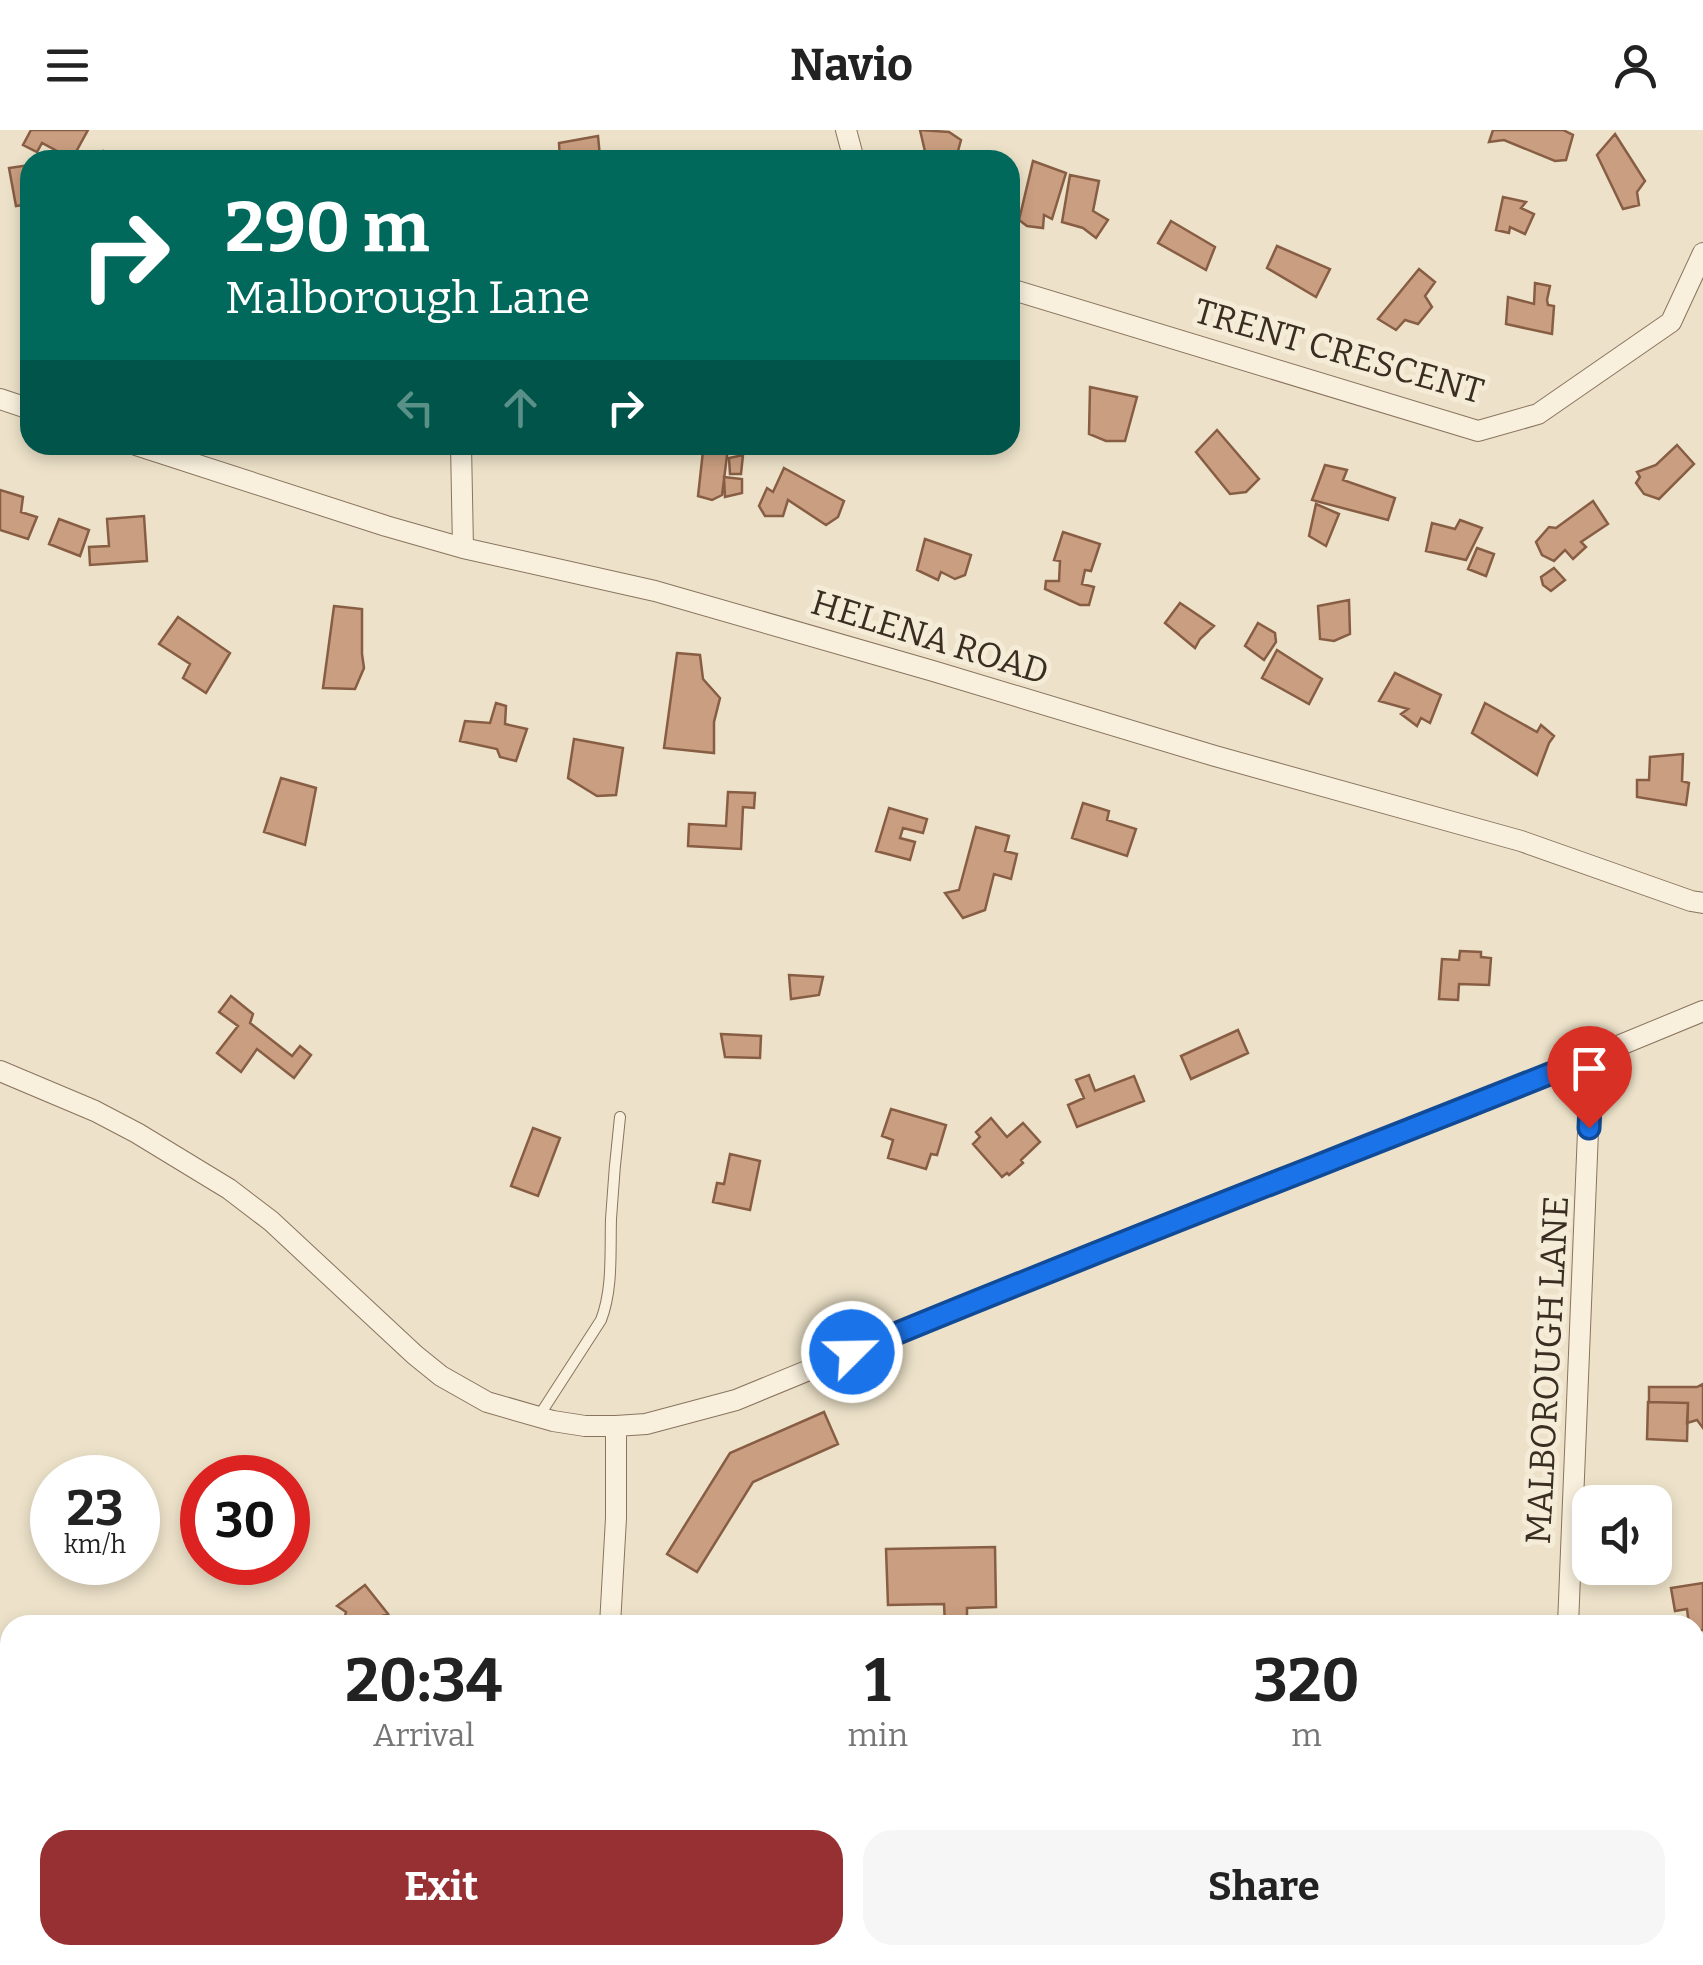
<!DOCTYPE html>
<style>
:root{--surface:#fff;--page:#f6f6f6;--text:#222;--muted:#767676;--accent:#963032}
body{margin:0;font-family:Bitter,serif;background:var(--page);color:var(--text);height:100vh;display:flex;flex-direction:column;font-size:38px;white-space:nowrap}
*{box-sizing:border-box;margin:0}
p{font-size:32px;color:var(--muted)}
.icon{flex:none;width:55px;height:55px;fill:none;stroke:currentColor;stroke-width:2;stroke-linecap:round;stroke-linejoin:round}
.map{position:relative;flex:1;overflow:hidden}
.drawer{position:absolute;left:0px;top:1485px;width:1705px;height:350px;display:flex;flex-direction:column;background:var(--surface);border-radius:30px 30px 0 0;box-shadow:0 5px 15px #0003}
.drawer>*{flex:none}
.guide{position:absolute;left:20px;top:20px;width:1000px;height:305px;border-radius:30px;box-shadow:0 5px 15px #0003;background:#00695c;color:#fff;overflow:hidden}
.fabs{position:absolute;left:1572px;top:1355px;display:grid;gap:20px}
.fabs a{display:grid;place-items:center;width:100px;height:100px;border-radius:20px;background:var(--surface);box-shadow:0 5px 15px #0003;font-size:50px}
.speed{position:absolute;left:30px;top:1325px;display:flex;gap:20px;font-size:50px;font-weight:700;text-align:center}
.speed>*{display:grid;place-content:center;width:130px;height:130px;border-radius:50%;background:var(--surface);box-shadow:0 5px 15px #0003;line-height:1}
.speed small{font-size:25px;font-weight:400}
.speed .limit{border:15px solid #d22;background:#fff;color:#111}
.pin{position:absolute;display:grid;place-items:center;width:85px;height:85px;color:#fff;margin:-102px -42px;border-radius:50% 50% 50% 0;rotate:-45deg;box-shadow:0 0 10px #0007}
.pin .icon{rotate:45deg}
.me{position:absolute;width:110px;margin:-55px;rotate:67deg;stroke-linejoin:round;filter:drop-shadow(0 0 8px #0008)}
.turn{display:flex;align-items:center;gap:35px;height:210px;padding:0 40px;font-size:45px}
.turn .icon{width:130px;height:130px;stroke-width:2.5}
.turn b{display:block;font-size:70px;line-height:85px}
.lanes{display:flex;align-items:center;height:95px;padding:0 40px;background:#0003;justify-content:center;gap:50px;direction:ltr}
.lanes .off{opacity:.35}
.eta{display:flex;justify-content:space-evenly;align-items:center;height:170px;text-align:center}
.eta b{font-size:60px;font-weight:700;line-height:70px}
.button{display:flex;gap:20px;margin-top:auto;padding:20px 40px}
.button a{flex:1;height:115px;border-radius:30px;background:var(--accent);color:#fff;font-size:40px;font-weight:700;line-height:115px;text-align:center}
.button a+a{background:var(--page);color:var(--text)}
header{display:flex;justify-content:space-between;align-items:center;height:130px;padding:0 40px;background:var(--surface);font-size:45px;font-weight:700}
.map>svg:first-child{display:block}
.building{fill:#ca9e80;stroke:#875e44;stroke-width:2.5}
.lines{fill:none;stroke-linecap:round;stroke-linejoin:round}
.lane-casing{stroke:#89745e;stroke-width:12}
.street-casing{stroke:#89745e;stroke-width:22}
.lane{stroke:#f8efdc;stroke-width:10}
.street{stroke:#f8efdc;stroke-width:20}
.route-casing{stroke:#114b97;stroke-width:25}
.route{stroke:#1a73e8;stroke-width:18}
.labels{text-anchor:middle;stroke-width:10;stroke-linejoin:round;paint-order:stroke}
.street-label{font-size:35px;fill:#3a2d21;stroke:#f5ecd8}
</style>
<header><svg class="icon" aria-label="menu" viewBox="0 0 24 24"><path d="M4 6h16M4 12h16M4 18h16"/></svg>Navio<svg class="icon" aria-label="person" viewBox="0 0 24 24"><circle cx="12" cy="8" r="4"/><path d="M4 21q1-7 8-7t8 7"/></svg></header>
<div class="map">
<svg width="1703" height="1835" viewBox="0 0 1703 1835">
<rect width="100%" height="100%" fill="#ede2c9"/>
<path class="building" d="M31 0H88L72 29 42 13 37 22 23 15Z
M920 0 949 2 961 10 958 21 943 26 944 30H927Z
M1493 0H1563L1573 5 1566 30 1555 31 1504 10 1489 12Z
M1615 4 1645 51 1637 62 1639 75 1623 79 1597 25Z
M598 6 600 27 583 30H560L559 13Z
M103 21 105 30H66L72 29Z
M1033 31 1066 43 1052 89 1044 85 1043 98 1027 96 1019 90Z
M30 35V74L16 76 9 38Z
M1070 45 1099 51 1093 81 1108 90 1096 108 1083 98 1062 92Z
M1503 67 1526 72 1521 78 1534 84 1525 104 1510 97 1509 103 1496 100Z
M1171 91 1215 117 1206 140 1158 113Z
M1277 116 1330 139 1316 167 1267 138Z
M1419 139 1435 152 1425 166 1432 177 1418 194 1405 190 1396 200 1378 189Z
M1535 153 1550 156 1547 170 1548 175 1554 176 1552 204 1506 194 1508 167 1534 174Z
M1090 257 1137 267 1125 311H1106L1089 304Z
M1217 300 1259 349 1246 362 1230 364 1196 322Z
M714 315 728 318 722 365 712 370 698 366 703 321Z
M1677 315 1694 334 1659 369 1644 364 1636 353 1640 347 1637 342 1656 335Z
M743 325 741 344H730L729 328Z
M1325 335 1347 340 1343 350 1395 368 1388 390 1312 370Z
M784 338 844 371 838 387 826 395 788 370 783 386H765L759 376 767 358 773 362Z
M724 347 742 349V363L725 367Z
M0 360 23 367 21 382 37 387 28 409 0 400Z
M1593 371 1608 394 1581 412 1586 417 1573 429 1565 420 1554 431 1542 425 1536 412 1549 397 1556 398Z
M1316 374 1339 384 1326 416 1309 406Z
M144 386 147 431 90 435 89 417 109 416 107 389Z
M59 389 89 400 80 426 49 414Z
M1460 390 1482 398 1466 430 1426 421 1432 393 1455 399Z
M1063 402 1100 414 1091 441 1085 440 1082 454 1094 457 1089 475H1080L1045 459 1046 451H1059L1060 431 1054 430Z
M925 409 971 425 965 445 955 449 941 442 938 450 917 440Z
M1477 418 1494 424 1486 446 1468 439Z
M1554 438 1565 450 1551 461 1543 455 1541 447Z
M1349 470 1350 504 1334 511 1320 509 1318 476Z
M1180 473 1214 496 1200 509 1195 518 1165 493Z
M334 476 362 479V524L364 538 355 559 323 558Z
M178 487 230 523 206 563 183 548 190 534 159 514Z
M1258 493 1275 503 1276 512 1264 530 1245 516Z
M1277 520 1322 549 1309 574 1262 548Z
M677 523 700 525 703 549 720 568 714 592V623L664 618Z
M1395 543 1441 565 1430 593 1421 588 1417 596 1401 584 1408 579 1379 571Z
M496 573 506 576 505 594 527 599 516 631 500 627 497 619 460 611 465 591 490 593Z
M1485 573 1537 602 1541 595 1554 606 1549 613 1537 645 1472 603Z
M574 609 623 618 616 665 597 666 568 648Z
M1683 624 1682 651 1689 653 1686 675 1637 667V650H1649L1650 627Z
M281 648 316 658 305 715 264 702Z
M728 662 755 663 754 678 743 677 741 719 688 716 689 694 726 696Z
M1083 673 1109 681 1107 690 1136 699 1127 726 1072 708Z
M889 678 927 689 923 703 903 698 900 708 915 712 910 730 876 721Z
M976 697 1009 706 1005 721 1017 724 1011 749 994 744 985 780 963 788 945 763 959 760Z
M1460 821 1481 822V827L1491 828 1489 855 1459 854 1458 870 1439 869 1442 829 1459 830Z
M789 845 823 847 819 865 791 869Z
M231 866 253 884 250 893 292 926 300 916 311 925 294 948 257 919 241 942 217 923 238 896 219 882Z
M1238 900 1248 923 1191 949 1181 926Z
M721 904 761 906 760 928 725 927Z
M1089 945 1095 961 1134 946 1144 971 1077 997 1068 975 1084 968 1076 950Z
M891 979 946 995 937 1025 931 1024 926 1039 888 1028 893 1010 882 1006Z
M991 988 1007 1007 1023 993 1040 1012 1021 1030 1023 1033 1009 1045 1007 1043 1002 1047 973 1014 980 1007 976 1002Z
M533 998 560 1008 538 1066 511 1056Z
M730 1024 760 1031 750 1080 713 1072 717 1053 724 1054Z
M1703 1254V1298L1697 1290 1687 1293 1688 1273 1649 1272V1257H1697Z
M1648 1272 1688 1273 1687 1311 1647 1309Z
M824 1282 838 1314 753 1352 697 1442 667 1424 730 1323Z
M995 1417 996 1477 967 1478V1495H945L944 1474 888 1475 886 1419Z
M1703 1453V1500L1695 1501V1495H1689L1687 1479 1675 1481 1671 1458Z
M365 1455 388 1484 379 1487 377 1495H343L346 1482 337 1476Z
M1319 1825H1350L1348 1835 1318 1829Z"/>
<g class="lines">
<defs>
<path id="lane" d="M539 1286 601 1190C613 1159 610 1122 611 1089 613 1055 616 1021 620 987"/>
<path id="street" d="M846 0 854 30
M1010 159 1478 301 1538 284 1671 192 1703 123
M0 269 30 279
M136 315 386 396 463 418 655 461 933 541 1215 626 1521 711 1691 771 1703 773
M461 315 463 418
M0 941 95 981 137 1003 229 1059 271 1091 415 1225 441 1246 487 1272 553 1291 585 1296H616L646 1294 736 1270 1091 1124 1280 1049 1465 979 1703 881
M610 1495 616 1388V1296
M1568 1495 1591 927
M56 1835 60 1825
M585 1835V1825
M1556 1835 1557 1825"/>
</defs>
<use href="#lane" class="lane-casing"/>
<use href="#street" class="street-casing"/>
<use href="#lane" class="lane"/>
<use href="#street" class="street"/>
</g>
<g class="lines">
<defs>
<path id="route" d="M852 1222C1097 1120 1345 1026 1592 927L1589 998"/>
</defs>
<use href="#route" class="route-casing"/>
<use href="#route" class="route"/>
</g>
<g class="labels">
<g class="street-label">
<text transform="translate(1339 221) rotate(16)" y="12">TRENT CRESCENT</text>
<text transform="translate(930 507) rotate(17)" y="12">HELENA ROAD</text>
<text transform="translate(1547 1240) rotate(-87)" y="12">MALBOROUGH LANE</text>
</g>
</g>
</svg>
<div class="fabs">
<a><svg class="icon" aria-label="sound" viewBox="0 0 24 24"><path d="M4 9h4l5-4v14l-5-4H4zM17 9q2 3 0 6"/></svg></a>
</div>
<div class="speed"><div>23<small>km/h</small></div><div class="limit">30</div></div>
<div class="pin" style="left:1589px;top:998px;background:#d93025"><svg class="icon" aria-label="arrive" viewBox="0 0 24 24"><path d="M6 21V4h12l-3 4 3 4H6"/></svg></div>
<svg class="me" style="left:852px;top:1222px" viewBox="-20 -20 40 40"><circle r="17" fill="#1a73e8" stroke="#fff" stroke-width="3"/><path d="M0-11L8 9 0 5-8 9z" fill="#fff"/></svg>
<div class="guide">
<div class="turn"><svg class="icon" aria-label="right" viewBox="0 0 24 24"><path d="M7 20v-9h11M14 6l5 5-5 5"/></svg><div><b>290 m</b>Malborough Lane</div></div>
<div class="lanes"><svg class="icon off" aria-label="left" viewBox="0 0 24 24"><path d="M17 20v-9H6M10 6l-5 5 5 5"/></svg><svg class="icon off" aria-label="ahead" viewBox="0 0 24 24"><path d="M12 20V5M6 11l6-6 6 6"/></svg><svg class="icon" aria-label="right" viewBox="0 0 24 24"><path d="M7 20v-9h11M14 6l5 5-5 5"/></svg></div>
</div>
<section class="drawer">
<div class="eta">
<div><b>20:34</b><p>Arrival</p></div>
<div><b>1</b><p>min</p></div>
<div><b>320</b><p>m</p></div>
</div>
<div class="button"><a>Exit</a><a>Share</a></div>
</section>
</div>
